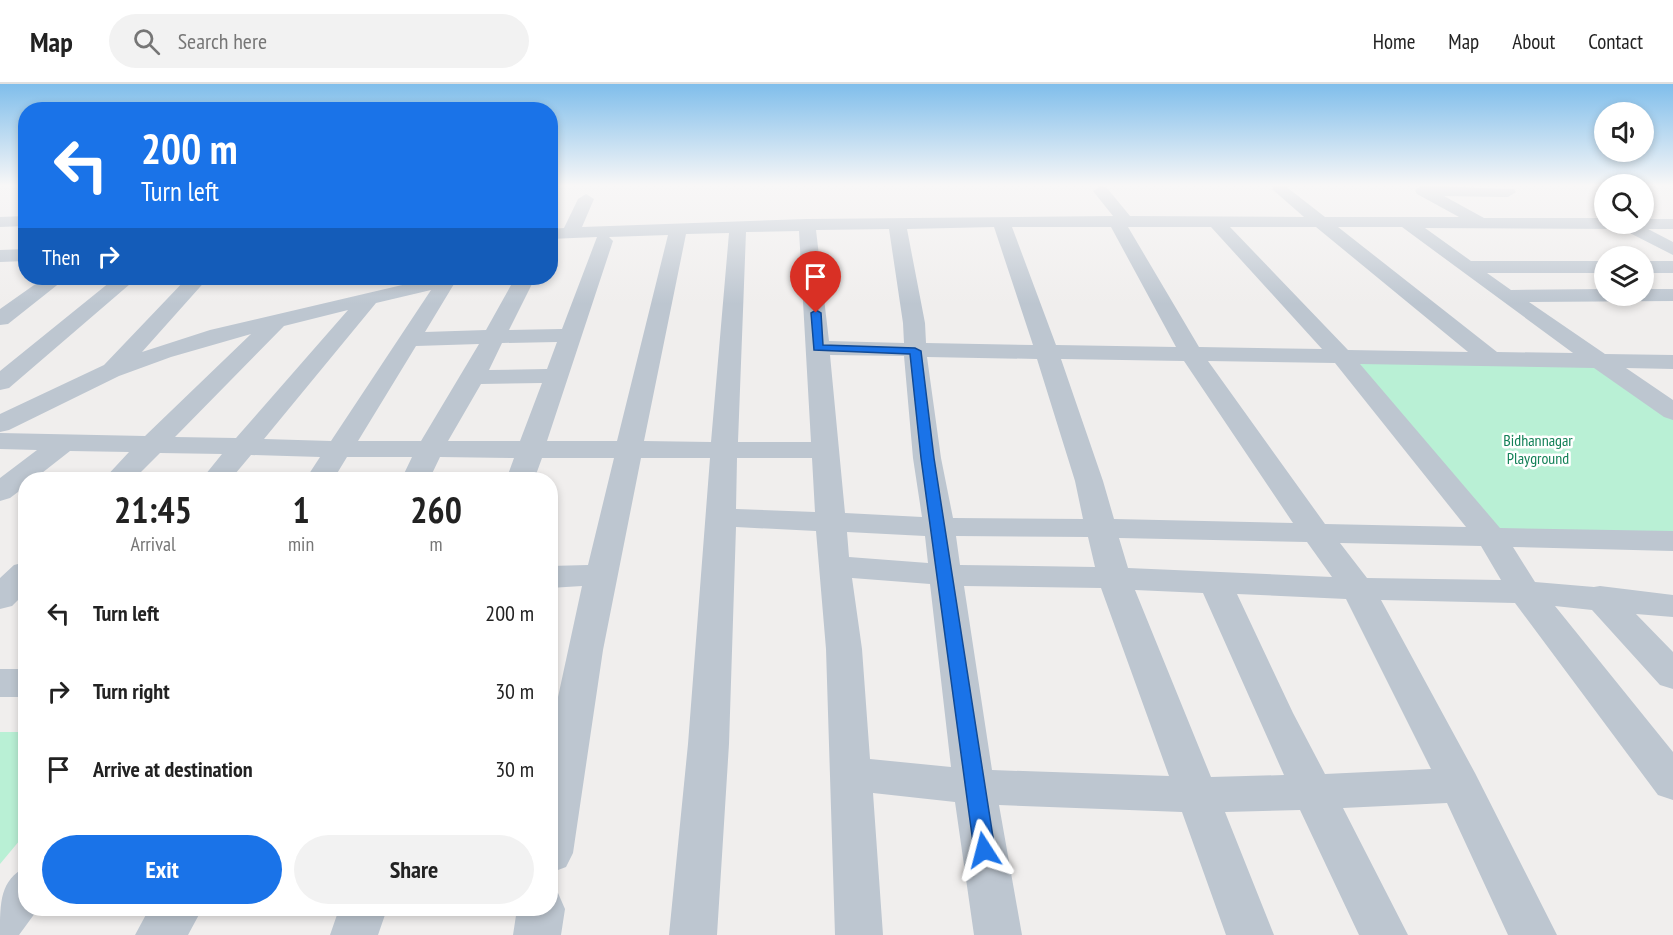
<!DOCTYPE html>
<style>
:root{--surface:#fff;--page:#f2f2f2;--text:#222;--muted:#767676;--line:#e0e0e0;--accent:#1a73e8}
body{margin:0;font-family:"PT Sans Narrow",sans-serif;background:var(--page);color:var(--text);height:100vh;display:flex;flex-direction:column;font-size:22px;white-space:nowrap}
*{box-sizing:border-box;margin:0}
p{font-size:20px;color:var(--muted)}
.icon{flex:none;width:33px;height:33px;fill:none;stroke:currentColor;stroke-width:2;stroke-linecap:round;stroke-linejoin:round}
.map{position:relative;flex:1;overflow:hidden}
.side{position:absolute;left:18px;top:388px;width:540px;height:444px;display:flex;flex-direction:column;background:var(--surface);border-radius:24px;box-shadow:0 3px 9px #0003}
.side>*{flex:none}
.banner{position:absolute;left:18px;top:18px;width:540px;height:183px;border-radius:24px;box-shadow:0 3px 9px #0003;background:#1a73e8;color:#fff;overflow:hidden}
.controls{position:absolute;left:1594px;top:18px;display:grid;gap:12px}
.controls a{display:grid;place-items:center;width:60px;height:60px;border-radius:50%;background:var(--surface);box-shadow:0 3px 9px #0003;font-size:30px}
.pin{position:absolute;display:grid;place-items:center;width:51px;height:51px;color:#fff;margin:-62px -26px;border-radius:50% 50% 50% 0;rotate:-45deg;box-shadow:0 0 6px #0007}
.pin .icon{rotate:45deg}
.me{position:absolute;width:66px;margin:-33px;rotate:351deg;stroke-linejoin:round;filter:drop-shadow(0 0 4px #0008)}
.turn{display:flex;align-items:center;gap:21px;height:126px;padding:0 24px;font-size:27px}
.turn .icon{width:78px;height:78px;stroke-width:2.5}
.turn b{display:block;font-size:42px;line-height:51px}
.then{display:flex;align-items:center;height:57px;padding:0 24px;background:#0003;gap:12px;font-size:22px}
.eta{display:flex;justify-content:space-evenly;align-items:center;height:102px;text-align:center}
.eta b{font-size:36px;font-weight:700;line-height:42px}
.action{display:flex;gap:12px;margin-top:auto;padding:12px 24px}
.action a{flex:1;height:69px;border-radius:36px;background:var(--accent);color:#fff;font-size:24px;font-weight:700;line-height:69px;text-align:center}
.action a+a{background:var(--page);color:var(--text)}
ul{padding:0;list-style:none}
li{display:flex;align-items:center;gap:18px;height:78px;padding:0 24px}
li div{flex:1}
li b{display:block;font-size:22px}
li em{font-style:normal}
header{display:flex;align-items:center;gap:36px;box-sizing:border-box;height:84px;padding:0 30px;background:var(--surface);border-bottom:2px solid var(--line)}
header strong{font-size:28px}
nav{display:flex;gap:33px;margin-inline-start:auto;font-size:21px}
.search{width:420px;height:54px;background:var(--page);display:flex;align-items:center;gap:15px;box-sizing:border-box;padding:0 21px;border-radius:33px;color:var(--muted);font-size:22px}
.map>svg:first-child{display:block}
.green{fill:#b9f0d5}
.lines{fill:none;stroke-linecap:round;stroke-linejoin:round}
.minor{fill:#bdc6d0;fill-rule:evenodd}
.route{fill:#1a73e8;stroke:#114b97;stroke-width:1.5}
.labels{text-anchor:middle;stroke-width:5;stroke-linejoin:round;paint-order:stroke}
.park-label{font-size:16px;fill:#138057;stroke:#fff}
</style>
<header>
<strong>Map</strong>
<div class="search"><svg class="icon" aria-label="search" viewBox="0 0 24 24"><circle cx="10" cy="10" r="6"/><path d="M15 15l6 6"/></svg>Search here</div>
<nav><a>Home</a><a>Map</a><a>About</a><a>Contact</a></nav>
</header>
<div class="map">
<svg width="1673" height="851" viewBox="0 0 1673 851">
<rect width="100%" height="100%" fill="#f0eeed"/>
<path class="green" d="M1343 274 1600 277 1673 328V457L1490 452Z
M0 648H26L25 750 0 780Z"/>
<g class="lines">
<path class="minor" d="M1284 101 1325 133H1459L1417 110 1415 107 1417 104 1423 102 1514 105 1516 108 1508 113 1444 112 1484 134H1605V140H1644V135H1673V145H1648L1673 158V171L1622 145 1425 144 1471 177H1605V189H1487L1511 206 1605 205V212H1644V205H1673V217L1529 218 1605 270 1673 271V285L1626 284 1673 316V336L1664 333 1594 284 1360 280 1500 444 1673 447V467L1513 463 1535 498 1594 503 1600 502 1673 511V533L1636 530 1673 568V605L1660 601 1592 526 1555 522 1673 668V716L1658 711 1515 519 1381 516 1475 689 1557 851H1508L1447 719 1343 724 1408 851H1359L1300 726 1225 728 1274 851H1226L1182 728 999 721 1022 851H974L955 718 873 709 883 851H835L826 565 816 447 736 443 729 660 717 851H669L688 660 710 374H641L603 566 573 769 566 783 550 789V650L582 502 550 504V482L588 481 614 374H542L534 396H506L514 374 440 373 429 396H401L412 373H347L333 396H305L320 373 251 371 230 396H201L222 370 160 369 133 396H103L129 368 70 367 33 396H26V402L10 414 0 417V394L37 366 0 365V349L145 352 251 250 171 273 119 292 9 346 0 348V330L104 281 187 194H208L142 268 210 246 432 194H465L462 198 454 200 425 248 486 246 515 194H535L509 246 562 245 597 153 550 155V145L564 144 578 115 586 110 594 115 582 143 807 135 1113 132 1093 107 1101 102 1107 104 1130 132 1304 133 1272 105 1274 102ZM994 143 1033 261 926 259 925 239 907 145ZM1012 143H1111L1176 263 1056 261ZM1128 143H1211L1322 265 1199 263ZM1230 143H1316L1468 268 1348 266ZM1338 143H1402L1573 269 1497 268ZM889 145 903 239 904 259 829 257 816 146ZM799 147 811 358H738L746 148ZM729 149 711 358 644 357 686 150ZM668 151 617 357H547L613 157 609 153ZM431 206 331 357 264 355 376 219ZM348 226 236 354 175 353 284 242ZM557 258 547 285 489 286 502 259ZM479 260 421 357H358L416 262ZM830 271 904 272 913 374 922 433 845 429ZM927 273 1037 275 1075 397 1083 435 953 434 941 374ZM1061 275 1184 277 1293 439 1114 435 1103 397ZM1208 277 1335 279 1466 443 1325 440ZM542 299 520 357H448L481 300ZM737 374H812L815 428 736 425ZM847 448 925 452 928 479 849 473ZM956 452 1088 453 1095 483 960 481ZM1119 454 1307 458 1332 493 1128 484ZM1340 459 1481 462 1501 496 1367 494ZM852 494 930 500 951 683 870 675 862 565ZM964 502 1101 504 1169 692 992 686ZM1135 506 1203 509 1284 691 1211 693ZM1237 510 1346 515 1431 685 1325 690 1293 629Z
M26 132V142L0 143V133Z
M26 165V177L0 178V166Z
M1644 177H1673V189H1644Z
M44 194H66L8 240 0 241V225Z
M115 194H137L9 304 0 306V287Z
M26 478V508L12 522 0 525V494L14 481Z
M0 585H26V613H0Z
M26 783V825H38L19 851H0C0 818 0 796 26 783Z
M550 806 558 809 565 825 561 851H513L517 825H550Z
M149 825H202L188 851H135Z
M339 825H387L378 851H330Z"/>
</g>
<linearGradient id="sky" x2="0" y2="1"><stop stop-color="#80beeb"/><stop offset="0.46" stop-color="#f8f7f7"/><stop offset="1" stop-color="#f8f7f7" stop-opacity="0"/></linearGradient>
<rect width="1673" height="220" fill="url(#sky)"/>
<path class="route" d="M816 226 821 229 823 261 915 264 921 267 934 374 995 766 992 773 984 775 977 773 974 766 921 374 910 270 814 266 811 229Z"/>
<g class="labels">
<g class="park-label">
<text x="1538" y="362">Bidhannagar<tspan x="1538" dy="18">Playground</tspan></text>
</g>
</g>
</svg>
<div class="controls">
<a><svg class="icon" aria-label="sound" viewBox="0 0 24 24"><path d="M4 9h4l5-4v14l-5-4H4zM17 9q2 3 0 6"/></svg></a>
<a><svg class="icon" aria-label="search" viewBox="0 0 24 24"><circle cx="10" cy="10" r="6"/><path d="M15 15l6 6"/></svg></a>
<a><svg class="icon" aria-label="layers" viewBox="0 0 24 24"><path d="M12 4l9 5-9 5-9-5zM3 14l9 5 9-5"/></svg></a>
</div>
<div class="pin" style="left:816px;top:229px;background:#d93025"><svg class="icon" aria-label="arrive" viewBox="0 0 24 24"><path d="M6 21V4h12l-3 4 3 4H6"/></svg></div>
<svg class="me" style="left:984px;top:766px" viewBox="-20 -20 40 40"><path d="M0-17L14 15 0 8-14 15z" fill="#1a73e8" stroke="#fff" stroke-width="4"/></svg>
<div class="banner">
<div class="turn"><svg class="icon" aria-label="left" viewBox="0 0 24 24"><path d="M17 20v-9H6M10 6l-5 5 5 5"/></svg><div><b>200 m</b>Turn left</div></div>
<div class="then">Then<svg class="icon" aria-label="right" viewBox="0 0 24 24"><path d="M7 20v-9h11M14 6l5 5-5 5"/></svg></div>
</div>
<section class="side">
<div class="eta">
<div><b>21:45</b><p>Arrival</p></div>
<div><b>1</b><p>min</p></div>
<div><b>260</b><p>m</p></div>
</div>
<ul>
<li><svg class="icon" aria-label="left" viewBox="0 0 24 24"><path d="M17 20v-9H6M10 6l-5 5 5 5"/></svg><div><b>Turn left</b></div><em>200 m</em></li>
<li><svg class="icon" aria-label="right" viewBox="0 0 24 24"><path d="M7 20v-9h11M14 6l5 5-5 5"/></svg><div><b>Turn right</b></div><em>30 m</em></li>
<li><svg class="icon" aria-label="arrive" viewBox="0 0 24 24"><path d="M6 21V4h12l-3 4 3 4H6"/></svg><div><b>Arrive at destination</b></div><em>30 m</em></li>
</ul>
<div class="action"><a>Exit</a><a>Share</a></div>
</section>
</div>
